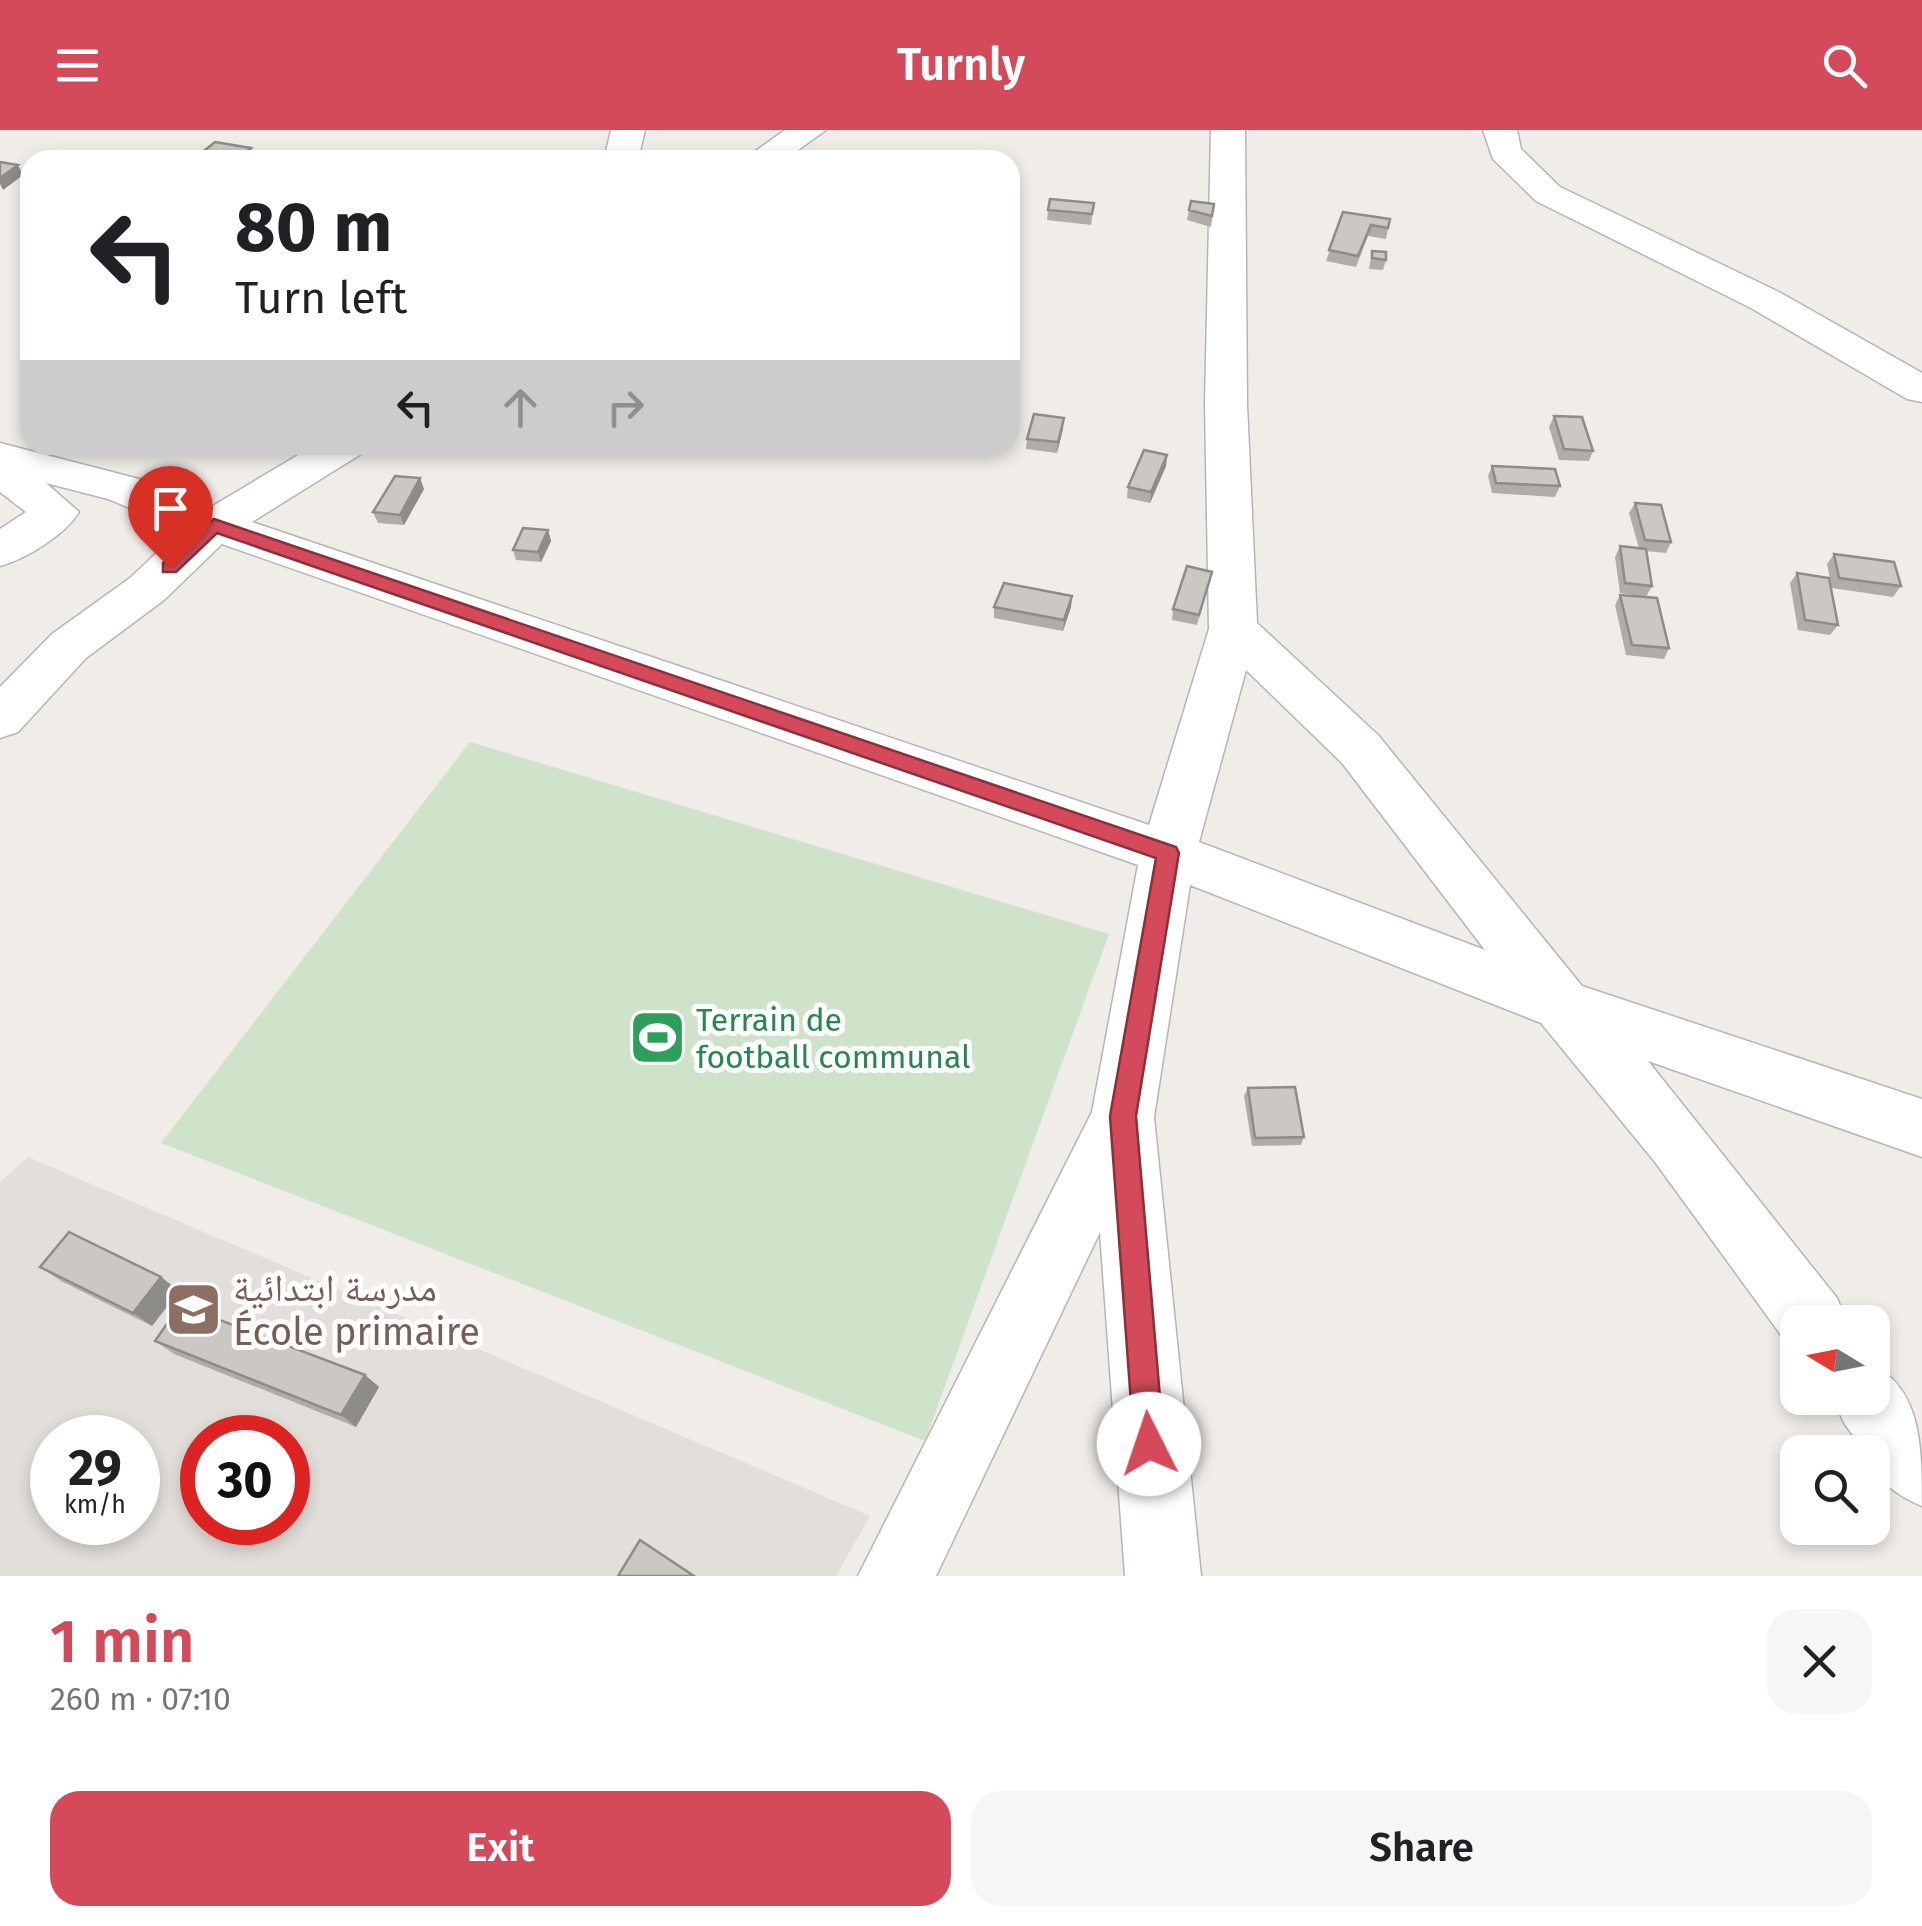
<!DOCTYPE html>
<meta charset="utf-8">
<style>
:root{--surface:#fff;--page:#f6f6f6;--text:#202124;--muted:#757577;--accent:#d44a5a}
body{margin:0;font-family:"Fira Sans","Noto Naskh Arabic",sans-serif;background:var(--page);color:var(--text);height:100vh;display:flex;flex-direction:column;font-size:38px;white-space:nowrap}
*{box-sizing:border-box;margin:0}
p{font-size:32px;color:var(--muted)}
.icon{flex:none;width:55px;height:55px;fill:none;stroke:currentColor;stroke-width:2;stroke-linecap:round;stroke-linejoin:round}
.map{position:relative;height:1446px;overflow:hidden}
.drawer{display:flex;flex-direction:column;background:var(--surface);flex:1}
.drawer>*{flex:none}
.top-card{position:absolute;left:20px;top:20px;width:1000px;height:305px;border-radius:30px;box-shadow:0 5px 15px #0003;background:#fff;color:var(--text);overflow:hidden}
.needle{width:65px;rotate:280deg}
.fabs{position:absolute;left:1780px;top:1175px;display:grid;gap:20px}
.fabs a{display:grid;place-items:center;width:110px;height:110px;border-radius:20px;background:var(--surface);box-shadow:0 5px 15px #0003;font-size:50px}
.speed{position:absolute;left:30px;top:1285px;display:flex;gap:20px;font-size:50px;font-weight:700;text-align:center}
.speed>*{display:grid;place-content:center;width:130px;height:130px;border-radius:50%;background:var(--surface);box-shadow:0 5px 15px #0003;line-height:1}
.speed small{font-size:25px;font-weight:400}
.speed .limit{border:15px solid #d22;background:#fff;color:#111}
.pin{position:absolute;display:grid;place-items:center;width:85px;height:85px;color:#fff;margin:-102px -42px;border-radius:50% 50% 50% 0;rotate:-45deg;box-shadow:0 0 10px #0007}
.pin .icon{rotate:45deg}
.me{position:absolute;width:110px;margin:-55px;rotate:356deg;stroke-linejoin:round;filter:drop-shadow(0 0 8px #0008)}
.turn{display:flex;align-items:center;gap:35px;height:210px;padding:0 50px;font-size:45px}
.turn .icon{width:130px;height:130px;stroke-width:2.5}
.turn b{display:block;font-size:70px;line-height:85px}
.lanes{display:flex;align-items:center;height:95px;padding:0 50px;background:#0003;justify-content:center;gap:50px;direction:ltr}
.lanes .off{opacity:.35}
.round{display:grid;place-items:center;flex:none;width:105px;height:105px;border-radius:30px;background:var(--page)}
.summary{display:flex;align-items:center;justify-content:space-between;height:170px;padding:0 50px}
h1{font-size:60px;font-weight:600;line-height:75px;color:var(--accent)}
.button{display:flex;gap:20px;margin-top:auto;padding:20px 50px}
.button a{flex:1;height:115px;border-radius:30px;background:var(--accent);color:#fff;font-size:40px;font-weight:600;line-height:115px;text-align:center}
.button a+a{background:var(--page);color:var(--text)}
header{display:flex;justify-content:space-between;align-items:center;height:130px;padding:0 50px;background:var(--accent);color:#fff;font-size:45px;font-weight:600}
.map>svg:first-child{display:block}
.education{fill:#e2deda;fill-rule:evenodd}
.green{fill:#cee3c9}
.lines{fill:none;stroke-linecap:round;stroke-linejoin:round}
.minor-casing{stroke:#b3b6b8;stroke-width:3}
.minor{fill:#fff;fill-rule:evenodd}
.wall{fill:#afaca9}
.shaded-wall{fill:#8e8c89}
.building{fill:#cbc8c4;stroke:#8e8c89;stroke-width:2.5}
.route{fill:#d44a5a;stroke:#8a303a;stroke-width:2.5}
.labels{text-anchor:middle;stroke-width:10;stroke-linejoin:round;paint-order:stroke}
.leisure-label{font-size:32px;fill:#27864d;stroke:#fff;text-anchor:start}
.near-education-label{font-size:38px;fill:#785e54;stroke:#fff;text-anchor:start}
</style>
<header><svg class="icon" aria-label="menu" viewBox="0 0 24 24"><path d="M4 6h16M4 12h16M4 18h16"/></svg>Turnly<svg class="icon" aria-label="search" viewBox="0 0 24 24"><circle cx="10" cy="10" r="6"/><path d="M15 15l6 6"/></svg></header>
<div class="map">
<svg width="1922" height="1446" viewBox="0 0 1922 1446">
<rect width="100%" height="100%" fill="#f0ede9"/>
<path class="education" d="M28 1027 870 1386 836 1446H0V1052ZM52 1308H138V1392H52ZM202 1308H288V1392H202Z"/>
<path class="green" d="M470 612 1109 804 925 1311 161 1013Z"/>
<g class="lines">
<defs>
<path id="minor" d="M611 0H645L638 30H604Z
M785 0H826L784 30H743Z
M1211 0H1245L1247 274 1257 493 1378 605 1582 856 1922 969V1027L1648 931 1837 1168 1847 1192H1798V1220L1789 1216 1655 1032 1541 893 1190 755 1154 987 1201 1446H1125L1100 1102 936 1446H858L1092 982 1138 735 222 414 164 470 86 528 18 602 0 608V557L52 504 130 448 182 399 108 369 46 353 79 382C65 405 26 429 0 436V399L26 382 0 362V313L139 349 211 377 315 315H367L361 324 252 392 1149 695 1209 499 1205 274ZM1246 540 1342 633 1485 820 1199 712Z
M1483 0H1517L1521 19 1560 57 1779 162 1922 243V272L1907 269 1751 178 1536 71 1493 29Z
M1872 1234C1922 1260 1922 1318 1922 1376 1900 1367 1872 1350 1872 1322H1865L1844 1293 1833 1268H1872Z"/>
</defs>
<use href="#minor" class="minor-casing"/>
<use href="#minor" class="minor"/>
</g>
<path class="wall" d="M251 18 255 28 253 30H201L199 25Z
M1094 73 1091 95 1047 90 1048 80Z
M1214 74 1211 97 1187 90 1189 80Z
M1343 82 1390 89 1386 109 1368 106 1356 137 1326 131Z
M1372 121 1386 130 1383 140 1369 139Z
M1554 286 1593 321 1589 331 1559 330 1549 297Z
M1063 299 1057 323 1026 319 1027 309Z
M1167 325 1166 336 1150 373 1127 368 1128 357Z
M1492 336 1560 356 1555 367 1492 363 1488 346Z
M424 359 404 395 378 393 373 382Z
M1635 373 1671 412 1666 423 1646 421 1652 456 1646 467 1620 463 1615 427 1620 416 1639 418 1629 383Z
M548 400 551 411 541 432 516 430 513 420Z
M1834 424 1901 456 1893 467 1832 458 1827 434Z
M1212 442 1197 495 1172 490 1173 479Z
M1797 443 1838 495 1830 505 1798 500 1790 453Z
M1620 465 1669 518 1664 529 1626 525 1615 475Z
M1072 466 1071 477 1063 501 994 488V477Z
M1248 958 1304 1007 1301 1015 1252 1016 1244 966Z
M40 1137 161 1147 179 1161 152 1196 61 1151Z
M155 1211 365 1245 379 1257 356 1297 174 1224Z"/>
<path class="shaded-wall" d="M251 18 255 28 253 30H236Z
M18 35 23 45 3 60 0 54V48Z
M1064 288 1063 299 1057 323 1058 312Z
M1167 325 1166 336 1150 373 1151 362Z
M420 348 424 359 404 395 400 385Z
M548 400 551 411 541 432 538 422Z
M1072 466 1071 477 1063 501 1064 490Z
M161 1147 179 1161 152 1196 133 1183Z
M365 1245 379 1257 356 1297 341 1285Z"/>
<path class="building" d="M215 12 251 18 236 30 199 25Z
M0 32 18 35 0 48Z
M1050 69 1094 73 1092 84 1048 80Z
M1191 71 1214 74 1212 86 1189 80Z
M1343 82 1390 89 1388 98 1371 95 1358 126 1329 120Z
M1372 121 1386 122V130L1372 128Z
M1034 284 1064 288 1058 312 1027 309Z
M1554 286 1582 287 1593 321 1564 319Z
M1144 320 1167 325 1151 362 1128 357Z
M1492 336 1555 339 1560 356 1496 353Z
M395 346 420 348 400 385 373 382Z
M1635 373 1661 375 1671 412 1645 410Z
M523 398 548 400 538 422 513 420Z
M1620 416 1646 419 1652 456 1625 453Z
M1834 424 1894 432 1901 456 1839 448Z
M1187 436 1212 442 1199 485 1173 479Z
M1797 443 1829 448 1838 495 1805 490Z
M1004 453 1072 466 1064 490 994 477Z
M1620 465 1657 468 1669 518 1632 515Z
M1295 957 1304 1007 1255 1008 1248 958Z
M69 1102 161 1147 133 1183 40 1137Z
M180 1175 365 1245 341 1285 155 1211Z
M640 1410 694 1446H618Z"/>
<path class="route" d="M214 389 1176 717 1179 723 1136 986 1164 1314 1160 1325 1149 1329 1138 1325 1134 1314 1110 986 1156 728 217 403 176 442H163V433Z"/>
<defs>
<symbol id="stadium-square" viewBox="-11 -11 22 22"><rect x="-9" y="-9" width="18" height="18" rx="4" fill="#2e9e5b" stroke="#fff"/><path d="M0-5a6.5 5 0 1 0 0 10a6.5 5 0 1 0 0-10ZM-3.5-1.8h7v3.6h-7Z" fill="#fff"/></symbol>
<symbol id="school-square" viewBox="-11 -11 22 22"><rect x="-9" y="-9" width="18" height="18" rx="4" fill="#8d6e63" stroke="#fff"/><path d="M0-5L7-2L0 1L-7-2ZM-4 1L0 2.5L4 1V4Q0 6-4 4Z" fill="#fff"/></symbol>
</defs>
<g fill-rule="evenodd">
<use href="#stadium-square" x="626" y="876" width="63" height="63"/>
<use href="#school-square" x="162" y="1148" width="63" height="63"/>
</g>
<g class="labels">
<g class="leisure-label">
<text x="696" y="901">Terrain de<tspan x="696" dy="37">football communal</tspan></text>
</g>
<g class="near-education-label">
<text x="233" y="1171">مدرسة ابتدائية<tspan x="233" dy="44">École primaire</tspan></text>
</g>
</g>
</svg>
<div class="fabs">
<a><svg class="needle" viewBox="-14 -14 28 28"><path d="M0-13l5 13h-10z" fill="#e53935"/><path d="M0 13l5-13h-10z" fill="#757577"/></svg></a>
<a><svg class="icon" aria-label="search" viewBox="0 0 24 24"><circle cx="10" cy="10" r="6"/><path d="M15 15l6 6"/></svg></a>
</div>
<div class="speed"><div>29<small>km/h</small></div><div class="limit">30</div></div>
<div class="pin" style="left:170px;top:438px;background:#d93025"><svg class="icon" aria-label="arrive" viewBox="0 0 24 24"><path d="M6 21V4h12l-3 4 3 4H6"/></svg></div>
<svg class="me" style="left:1149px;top:1314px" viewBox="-20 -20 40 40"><circle r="19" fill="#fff"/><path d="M0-13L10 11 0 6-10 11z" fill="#d44a5a"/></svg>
<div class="top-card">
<div class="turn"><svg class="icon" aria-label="left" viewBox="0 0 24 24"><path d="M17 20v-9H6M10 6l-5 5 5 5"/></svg><div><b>80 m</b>Turn left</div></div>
<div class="lanes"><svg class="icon" aria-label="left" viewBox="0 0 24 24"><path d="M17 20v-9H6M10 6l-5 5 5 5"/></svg><svg class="icon off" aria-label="ahead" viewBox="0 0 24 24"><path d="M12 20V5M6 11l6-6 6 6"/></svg><svg class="icon off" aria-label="right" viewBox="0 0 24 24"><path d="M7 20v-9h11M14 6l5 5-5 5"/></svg></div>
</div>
</div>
<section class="drawer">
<div class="summary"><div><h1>1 min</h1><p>260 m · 07:10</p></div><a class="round"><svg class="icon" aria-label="close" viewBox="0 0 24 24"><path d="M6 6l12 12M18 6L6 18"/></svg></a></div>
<div class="button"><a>Exit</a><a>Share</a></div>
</section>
